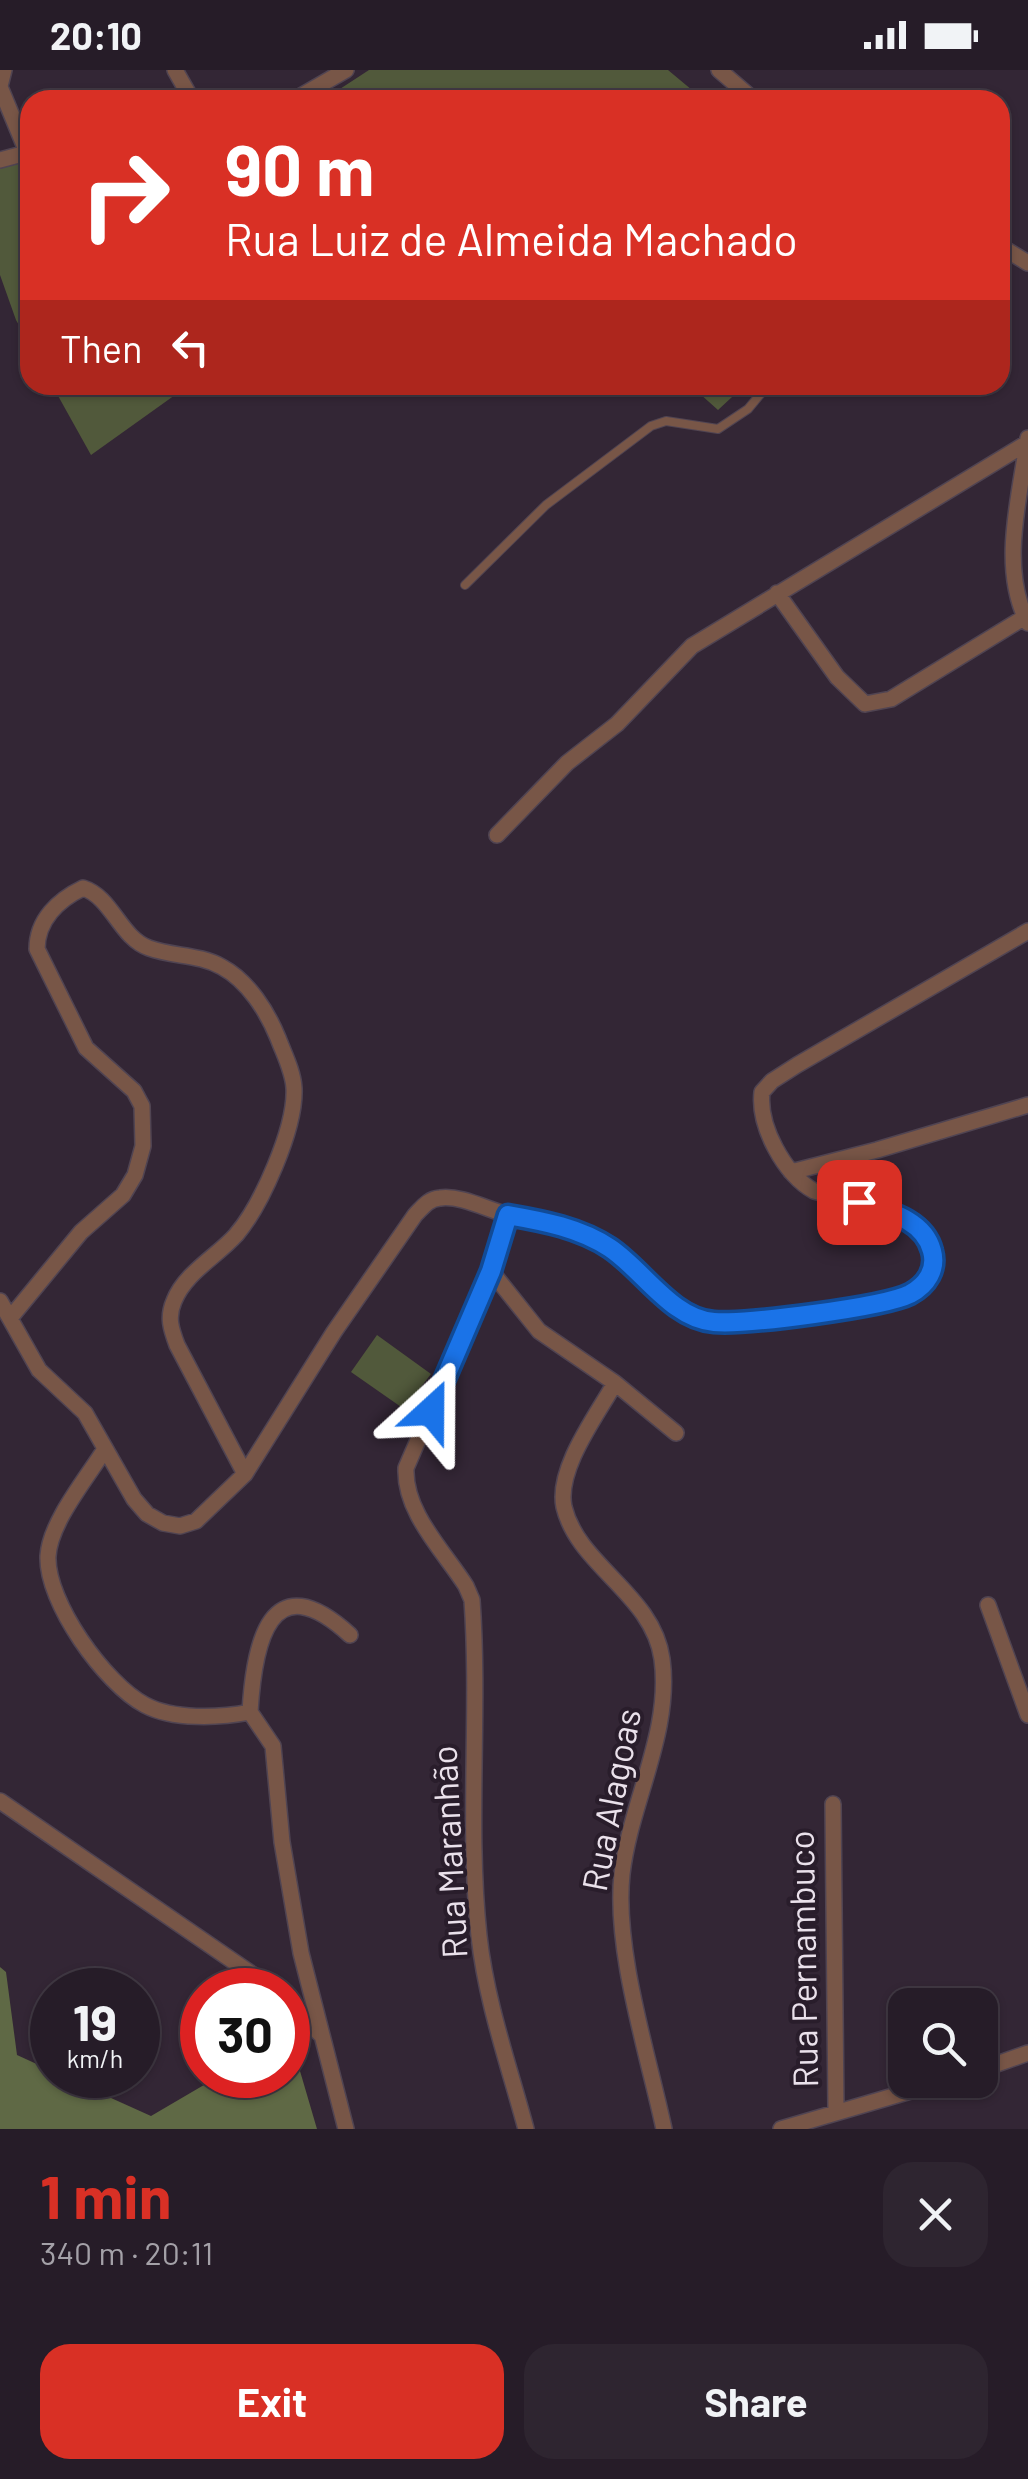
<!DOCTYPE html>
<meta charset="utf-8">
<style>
:root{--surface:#261c28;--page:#2e2530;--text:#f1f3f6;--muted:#a4a1a8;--line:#423a45;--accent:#d93025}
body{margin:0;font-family:Barlow,sans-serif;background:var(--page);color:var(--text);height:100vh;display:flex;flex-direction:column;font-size:38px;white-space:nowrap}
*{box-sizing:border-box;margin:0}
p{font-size:32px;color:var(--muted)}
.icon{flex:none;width:55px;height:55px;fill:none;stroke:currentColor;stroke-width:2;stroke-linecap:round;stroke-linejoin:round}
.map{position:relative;height:2059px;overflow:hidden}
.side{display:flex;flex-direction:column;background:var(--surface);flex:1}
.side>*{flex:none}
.guide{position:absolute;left:20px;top:20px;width:990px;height:305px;border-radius:30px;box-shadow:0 2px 8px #0004,0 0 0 2px var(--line);background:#d93025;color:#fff;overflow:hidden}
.fabs{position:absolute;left:888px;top:1918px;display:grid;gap:20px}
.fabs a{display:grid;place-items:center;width:110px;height:110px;border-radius:20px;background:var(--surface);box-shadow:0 2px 8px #0004,0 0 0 2px var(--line);font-size:50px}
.speed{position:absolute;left:30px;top:1898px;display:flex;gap:20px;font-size:50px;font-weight:700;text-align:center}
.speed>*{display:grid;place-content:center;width:130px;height:130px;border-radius:50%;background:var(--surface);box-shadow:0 2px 8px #0004,0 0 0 2px var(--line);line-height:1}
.speed small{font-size:25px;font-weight:400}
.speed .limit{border:15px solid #d22;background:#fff;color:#111}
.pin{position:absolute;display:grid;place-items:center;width:85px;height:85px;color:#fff;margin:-42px;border-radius:20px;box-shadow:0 5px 15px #0006}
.me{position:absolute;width:110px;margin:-55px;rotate:24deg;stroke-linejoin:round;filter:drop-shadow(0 0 8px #0008)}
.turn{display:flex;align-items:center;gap:35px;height:210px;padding:0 40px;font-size:45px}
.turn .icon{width:130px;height:130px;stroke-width:2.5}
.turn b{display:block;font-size:70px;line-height:85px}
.then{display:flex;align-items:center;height:95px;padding:0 40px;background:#0003;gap:20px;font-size:38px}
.round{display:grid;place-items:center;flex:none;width:105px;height:105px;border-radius:30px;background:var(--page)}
.summary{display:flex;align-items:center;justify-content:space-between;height:170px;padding:0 40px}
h1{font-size:60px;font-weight:700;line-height:75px;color:var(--accent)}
.cta{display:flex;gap:20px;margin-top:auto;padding:20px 40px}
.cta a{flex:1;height:115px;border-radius:30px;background:var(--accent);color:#fff;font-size:40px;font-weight:700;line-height:115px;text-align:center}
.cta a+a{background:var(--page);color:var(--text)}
.status{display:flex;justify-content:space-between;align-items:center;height:70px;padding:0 50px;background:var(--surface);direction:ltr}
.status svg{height:28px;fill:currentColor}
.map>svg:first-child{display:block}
.green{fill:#51593b}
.forest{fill:#5f6945}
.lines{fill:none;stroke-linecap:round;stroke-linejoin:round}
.lane-casing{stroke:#504452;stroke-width:10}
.street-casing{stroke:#504452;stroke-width:18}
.lane{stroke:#785647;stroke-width:8}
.street{stroke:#785647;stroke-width:15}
.route-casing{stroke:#114b97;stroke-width:25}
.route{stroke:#1a73e8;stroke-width:18}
.labels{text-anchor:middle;stroke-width:8;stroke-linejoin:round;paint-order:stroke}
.street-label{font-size:35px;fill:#eae1eb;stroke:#291d2b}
</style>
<div class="status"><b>20:10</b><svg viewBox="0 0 49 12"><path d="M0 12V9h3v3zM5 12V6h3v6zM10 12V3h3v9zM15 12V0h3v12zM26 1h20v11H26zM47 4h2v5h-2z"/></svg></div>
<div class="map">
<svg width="1028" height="2059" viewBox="0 0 1028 2059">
<rect width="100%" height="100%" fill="#332635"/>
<path class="green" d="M369 0H668L704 30H323Z
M30 86V275L16 250 0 205V97Z
M52 315H189L91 385Z
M690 315H745L718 340Z
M377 1265 431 1304 404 1339 351 1302Z"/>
<path class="forest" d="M0 1897 6 1902 17 1985 52 2001V2005H60L151 2046 221 2005H288V1960L317 2059H0Z"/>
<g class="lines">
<defs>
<path id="lane" d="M465 515 546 435 651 356 666 351 718 359 748 339 768 315"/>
<path id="street" d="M175 0 192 30
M719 0 754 30
M0 16 4 0
M0 17 27 82
M294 30 346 0
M0 90 30 82
M1000 176 1028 193
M1028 368C1020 426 999 498 1028 553
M777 523 837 607 865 634 891 629 1025 547
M497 765 567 693 617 654 692 576 1027 373
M791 1102 877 1080 1028 1035
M508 1145 491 1201 406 1398C404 1442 443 1480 466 1516L472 1530C480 1642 467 1755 479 1866 486 1931 509 1996 526 2059
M491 1201 539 1261 615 1313 676 1363
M0 1231 39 1300 85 1343 134 1429 147 1444 163 1453 180 1456 196 1451 245 1404 334 1262 415 1145C423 1137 428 1129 440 1128 461 1125 488 1140 508 1145 544 1154 580 1158 612 1179 639 1198 664 1224 689 1246L718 1253C757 1249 795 1244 834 1240 858 1237 886 1236 909 1225 920 1219 931 1209 933 1196 942 1143 850 1130 814 1121 784 1104 758 1056 762 1022L772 1011 797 995 1028 861
M11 1247 81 1162 123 1125 135 1105 143 1076 142 1036 134 1021 86 978 37 879C37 850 58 830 83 818 112 827 120 868 149 878 174 887 199 884 222 897 248 911 267 941 278 968 284 984 293 1001 294 1018 296 1058 261 1136 236 1165 216 1187 185 1203 174 1231 167 1247 171 1259 177 1275L245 1404
M615 1313C597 1345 556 1399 564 1437 578 1496 653 1524 662 1589 672 1662 630 1733 622 1804 614 1880 648 1984 664 2059
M105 1379C87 1408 50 1452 48 1486 46 1532 105 1614 145 1635 173 1650 219 1648 250 1642L273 1676 282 1772 301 1883 346 2059
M988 1535 1028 1645
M250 1642C254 1573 270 1492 350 1565
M0 1731 275 1920
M833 1734 836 2042
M288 1932 320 1964
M980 2000 1028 1983
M781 2059 948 2010"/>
</defs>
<use href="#lane" class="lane-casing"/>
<use href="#street" class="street-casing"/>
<use href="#lane" class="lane"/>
<use href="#street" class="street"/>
</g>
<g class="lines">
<defs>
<path id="route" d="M431 1341 491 1201 508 1145C543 1151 580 1158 610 1178 643 1200 672 1249 714 1252 745 1255 884 1237 910 1224 927 1215 937 1199 932 1181 924 1149 886 1141 859 1132"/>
</defs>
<use href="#route" class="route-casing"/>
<use href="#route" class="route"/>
</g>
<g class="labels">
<g class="street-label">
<text transform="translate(612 1730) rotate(-79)" y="12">Rua Alagoas</text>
<text transform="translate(450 1782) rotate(-93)" y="12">Rua Maranhão</text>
<text transform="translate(804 1889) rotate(-91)" y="12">Rua Pernambuco</text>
</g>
</g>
</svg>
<div class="fabs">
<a><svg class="icon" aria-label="search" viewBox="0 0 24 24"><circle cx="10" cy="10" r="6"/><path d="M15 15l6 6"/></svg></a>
</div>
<div class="speed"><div>19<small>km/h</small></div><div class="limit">30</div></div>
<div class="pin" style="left:859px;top:1132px;background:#d93025"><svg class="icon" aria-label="arrive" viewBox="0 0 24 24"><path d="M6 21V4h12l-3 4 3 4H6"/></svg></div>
<svg class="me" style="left:431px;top:1341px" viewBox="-20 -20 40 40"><path d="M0-17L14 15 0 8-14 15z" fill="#1a73e8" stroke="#fff" stroke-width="4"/></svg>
<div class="guide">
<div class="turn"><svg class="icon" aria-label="right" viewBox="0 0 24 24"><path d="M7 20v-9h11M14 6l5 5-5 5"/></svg><div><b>90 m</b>Rua Luiz de Almeida Machado</div></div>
<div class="then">Then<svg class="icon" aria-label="left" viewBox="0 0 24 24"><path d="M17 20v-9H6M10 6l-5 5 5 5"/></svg></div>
</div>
</div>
<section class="side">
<div class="summary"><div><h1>1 min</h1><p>340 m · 20:11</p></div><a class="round"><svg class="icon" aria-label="close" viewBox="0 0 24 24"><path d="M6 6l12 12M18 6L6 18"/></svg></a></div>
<div class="cta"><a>Exit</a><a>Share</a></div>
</section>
